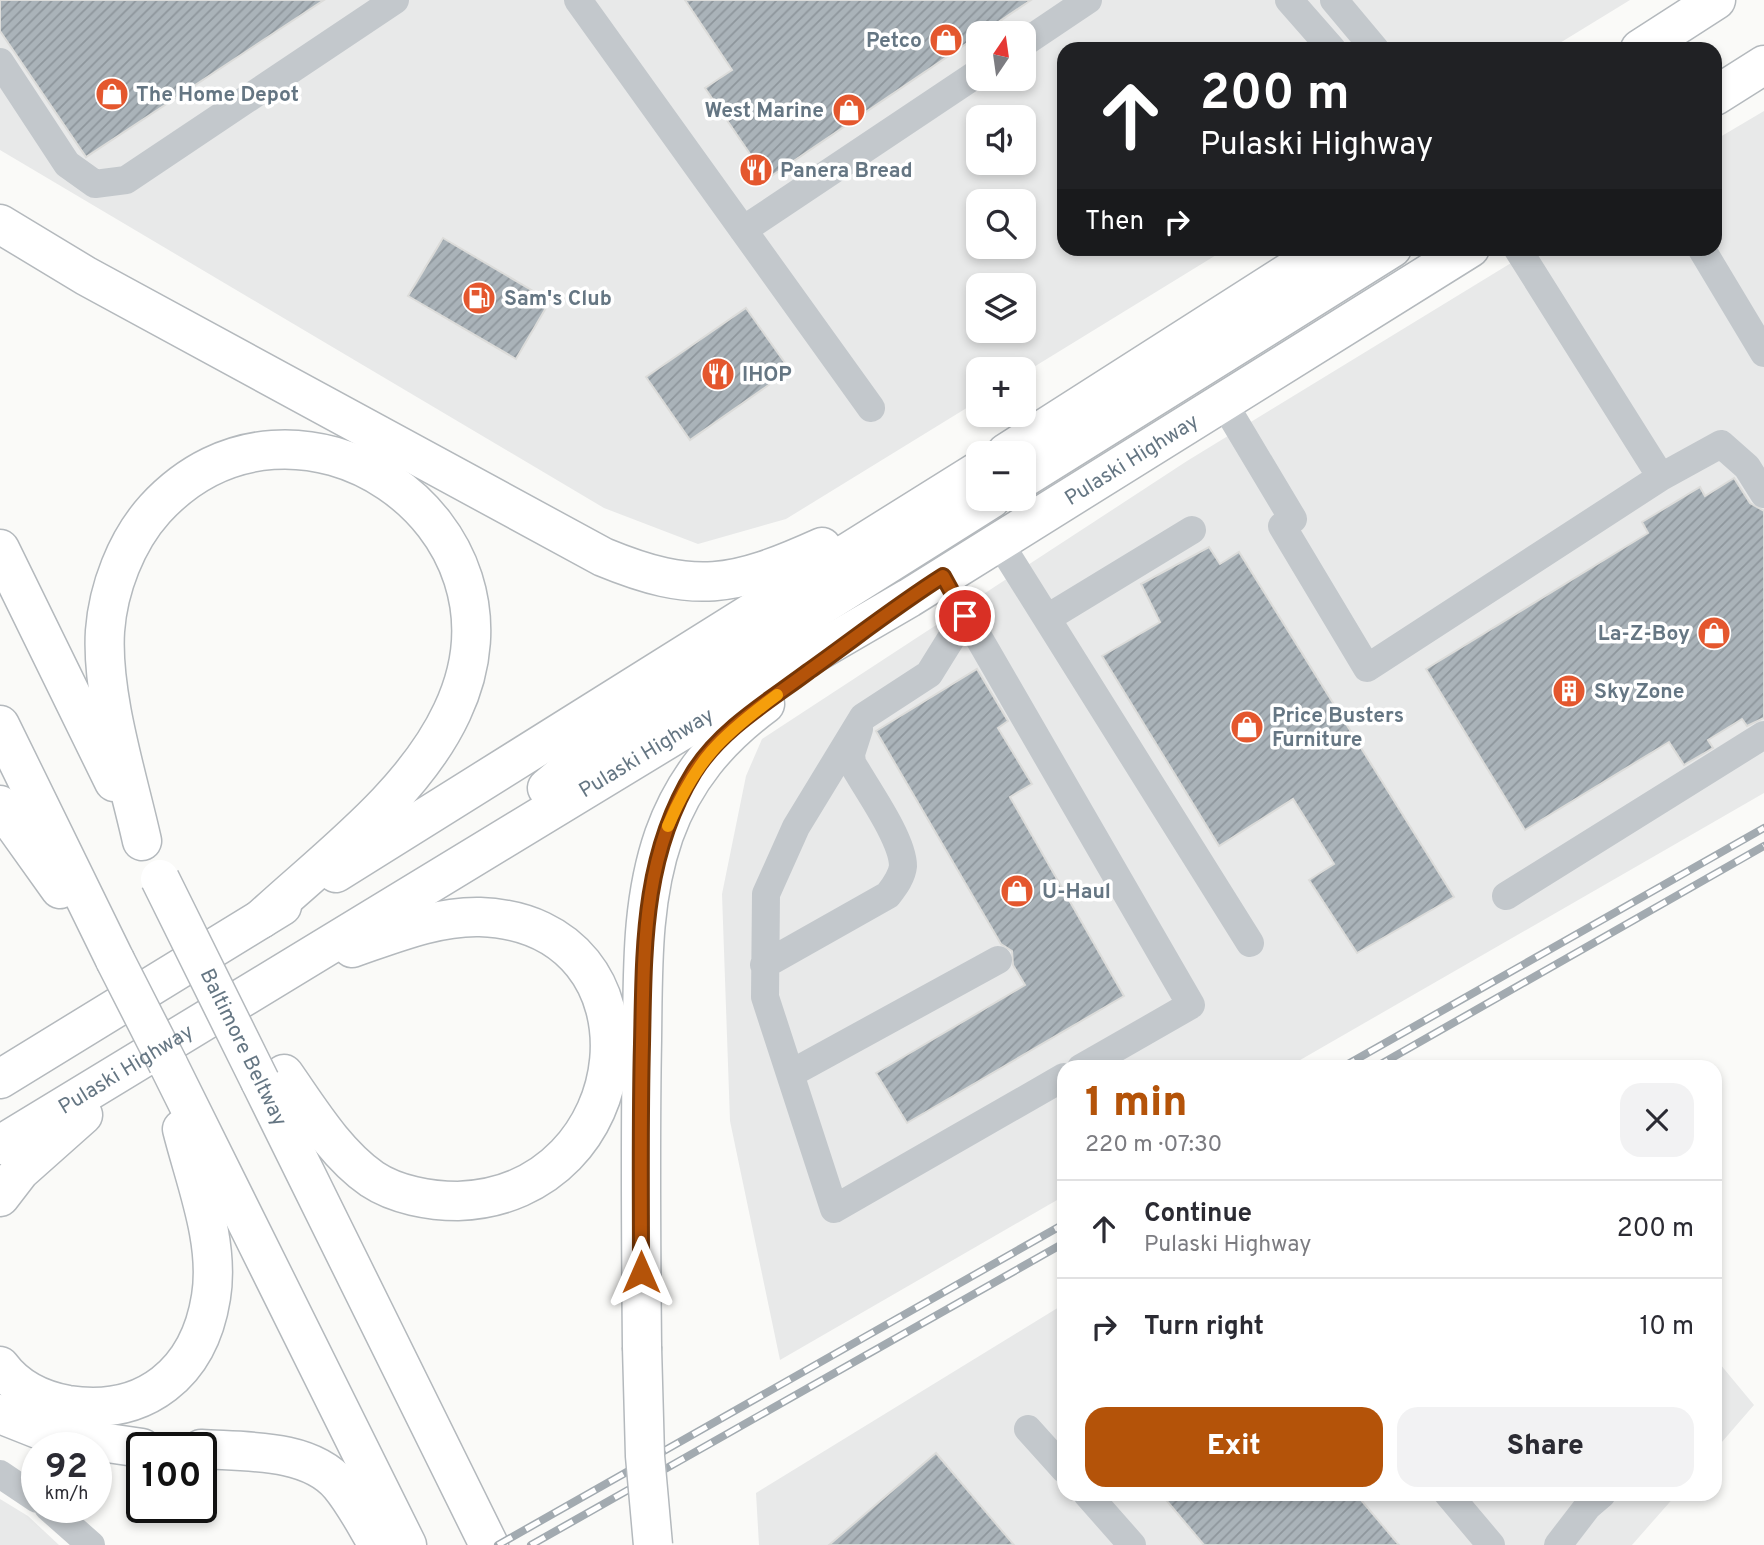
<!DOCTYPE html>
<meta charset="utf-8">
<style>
:root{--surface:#fff;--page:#f2f2f3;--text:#2b2b33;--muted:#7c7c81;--line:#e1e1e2;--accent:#b45309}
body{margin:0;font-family:Overpass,sans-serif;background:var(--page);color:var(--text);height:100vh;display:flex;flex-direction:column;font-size:26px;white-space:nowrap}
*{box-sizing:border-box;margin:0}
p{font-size:23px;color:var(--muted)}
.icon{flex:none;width:38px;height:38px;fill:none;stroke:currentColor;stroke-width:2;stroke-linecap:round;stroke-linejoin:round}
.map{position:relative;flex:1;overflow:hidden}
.panel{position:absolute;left:1057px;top:1060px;width:665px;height:441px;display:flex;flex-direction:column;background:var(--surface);border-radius:21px;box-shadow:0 4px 10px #0003}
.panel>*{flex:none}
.guide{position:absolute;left:1057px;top:42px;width:665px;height:214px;border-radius:21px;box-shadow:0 4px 10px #0003;background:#202124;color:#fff;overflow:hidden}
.needle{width:46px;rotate:13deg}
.controls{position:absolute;left:966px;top:21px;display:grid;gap:14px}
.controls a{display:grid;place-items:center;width:70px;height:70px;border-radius:14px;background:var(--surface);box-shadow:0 4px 10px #0003;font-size:35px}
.speed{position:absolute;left:21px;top:1432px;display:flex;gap:14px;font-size:35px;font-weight:700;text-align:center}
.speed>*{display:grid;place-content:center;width:91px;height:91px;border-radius:50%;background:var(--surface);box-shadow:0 4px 10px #0003;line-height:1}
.speed small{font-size:18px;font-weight:400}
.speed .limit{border:4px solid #111;border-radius:10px;background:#fff;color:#111}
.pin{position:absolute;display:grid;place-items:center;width:60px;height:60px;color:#fff;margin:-30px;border:4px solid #fff;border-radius:50%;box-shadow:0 2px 7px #0007}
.me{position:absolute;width:77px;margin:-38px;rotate:0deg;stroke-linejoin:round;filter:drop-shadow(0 0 5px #0008)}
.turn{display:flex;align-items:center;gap:24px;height:147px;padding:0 28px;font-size:32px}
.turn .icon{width:91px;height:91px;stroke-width:2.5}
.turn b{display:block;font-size:49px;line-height:60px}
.then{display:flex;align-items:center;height:66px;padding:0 28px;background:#0003;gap:14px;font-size:26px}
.round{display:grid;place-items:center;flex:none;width:74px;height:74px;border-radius:21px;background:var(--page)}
.head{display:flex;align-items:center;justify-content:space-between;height:119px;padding:0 28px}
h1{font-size:42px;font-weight:800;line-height:52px;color:var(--accent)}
.primary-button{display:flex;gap:14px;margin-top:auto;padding:14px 28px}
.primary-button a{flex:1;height:80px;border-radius:21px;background:var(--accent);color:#fff;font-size:28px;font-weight:800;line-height:80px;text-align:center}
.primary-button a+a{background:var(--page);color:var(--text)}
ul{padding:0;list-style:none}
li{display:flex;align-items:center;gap:21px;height:98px;padding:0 28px;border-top:2px solid var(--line)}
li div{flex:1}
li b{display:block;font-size:26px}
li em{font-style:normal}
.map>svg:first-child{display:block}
.built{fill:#e8e9e9;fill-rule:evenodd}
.building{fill:url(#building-hatch);stroke:#dcdcda;stroke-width:2}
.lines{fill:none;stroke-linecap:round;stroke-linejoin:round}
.highway-casing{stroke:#b4b9bd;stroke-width:41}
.minor{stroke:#c3c8cc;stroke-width:28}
.highway{stroke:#fff;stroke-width:38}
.rail-casing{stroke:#a2aab0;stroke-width:8}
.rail{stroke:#fff;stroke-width:5;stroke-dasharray:16;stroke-linecap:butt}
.highway-bridge-casing{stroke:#b4b9bd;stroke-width:41;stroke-linecap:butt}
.highway-bridge{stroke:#fff;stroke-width:38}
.route-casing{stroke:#753606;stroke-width:18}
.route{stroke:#b45309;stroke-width:12}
.slow{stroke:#f59e0b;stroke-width:12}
.labels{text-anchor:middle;stroke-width:7;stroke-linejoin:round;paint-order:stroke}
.poi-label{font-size:21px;font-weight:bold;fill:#657683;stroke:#fff;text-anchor:start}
.street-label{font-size:21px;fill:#657683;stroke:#fff}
</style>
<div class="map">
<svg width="1764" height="1545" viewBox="0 0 1764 1545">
<defs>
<pattern id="building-hatch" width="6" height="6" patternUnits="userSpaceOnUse" patternTransform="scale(1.75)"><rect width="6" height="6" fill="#aab3b9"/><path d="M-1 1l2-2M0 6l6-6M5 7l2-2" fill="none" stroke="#8e969c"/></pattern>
</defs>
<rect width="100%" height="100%" fill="#fafaf8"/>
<path class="built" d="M0 0H1630L1550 49H1064V248L1226 249 1024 373V369H978V401L786 519 698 544 604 508 0 150ZM978 33H1024V79H978ZM978 117H1024V163H978ZM978 201H1024V247H978ZM978 285H1024V331H978Z
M1764 111V793L1288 1067 1064 1068V1196L780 1360 730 1121 722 894 746 776 762 739 1187 461 1534 249 1715 248V140Z
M1064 1304V1494L1676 1495 1632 1545H759L756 1493Z
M1715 1358 1754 1405 1715 1450Z
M0 1499 28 1516 59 1545H0Z"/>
<path class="building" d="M0 0H324L86 157 0 31Z
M685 0H1031L767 179 705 88 732 70Z
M443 238 550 301 516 359 408 296Z
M746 308 790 370 690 440 646 377Z
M1734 478 1750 503 1764 511V718L1747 726 1742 719 1708 740 1713 748 1684 765 1669 742 1525 830 1426 669 1648 533 1642 522 1700 487 1705 496Z
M1209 547 1220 564 1239 552 1454 897 1357 953 1309 880 1334 864 1293 799 1219 846 1102 656 1160 622 1141 584Z
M977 669 1008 721 998 728 1032 784 1010 797 1124 996 907 1123 876 1073 1025 985 1013 965 1012 951 1001 944 876 731Z
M936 1453 1014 1545H829Z
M1161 1494H1356L1399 1545H1204Z"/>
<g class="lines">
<defs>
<g id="highway">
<path d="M1640 49 1716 0"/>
<path d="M1715 96 1764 65"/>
<path d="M0 224 86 276 603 557C695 595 733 587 822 547"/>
<path d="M1006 453 1327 248"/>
<path d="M1024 478 1392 248"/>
<path d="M0 549 114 782"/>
<path d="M0 725 115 960"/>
<path d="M547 788 573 766 673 699 991 499"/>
<path d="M0 805 60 889"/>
<path d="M142 841C128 778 101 695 105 631 108 589 126 541 155 509 294 357 542 522 452 712 414 794 327 858 261 919"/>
<path d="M336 873 978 471"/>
<path d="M168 1064 407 1545"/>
<path d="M284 1074C310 1111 335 1153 372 1179 396 1195 430 1201 458 1201 642 1195 670 924 480 917 436 916 393 934 352 948"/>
<path d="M0 1079 282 906"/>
<path d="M260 1081 489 1545"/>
<path id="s1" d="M0 1145 701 719 909 598 1470 248"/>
<path d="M0 1197 20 1171 83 1115"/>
<path d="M642 1347C641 1245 640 1142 642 1040 643 970 641 901 664 835 684 779 718 739 765 704"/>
<path d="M0 1366C17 1389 40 1400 68 1405 145 1417 199 1373 211 1297 220 1242 195 1181 182 1129"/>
<path d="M0 1414 53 1435 142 1448"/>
<path d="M201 1449C245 1452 309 1448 340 1485 355 1503 366 1525 378 1545"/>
</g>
</defs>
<use href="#highway" class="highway-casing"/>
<path class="minor" d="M578 0 871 408
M1289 0 1332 49
M1334 0 1375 49
M1024 43 1088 0
M0 62 67 164 95 184 126 180 395 0
M743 230 978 73
M1517 248 1661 477 1721 444 1747 467 1764 494
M1701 248 1764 353
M1223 402 1293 519 1282 526 1367 668 1661 477
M999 542 1250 943
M943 576 1191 1005 1081 1068
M965 616 929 674 863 717 796 827 766 894 765 997 834 1209 1064 1077
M1049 617 1192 530
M1506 896 1764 735
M764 965 888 895C894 887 902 877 903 866 903 839 866 788 852 763L851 754 859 729
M790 1074 998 960
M1028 1429 1064 1469
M0 1474 37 1499
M1087 1494 1132 1545
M1448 1494 1491 1545
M48 1507 91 1545
M1558 1545 1588 1506 1602 1494"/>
<use href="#highway" class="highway"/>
<defs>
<path id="rail" d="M1341 1068 1764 828
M1374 1068 1764 846
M498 1545 1064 1224
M531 1545 1064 1243"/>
</defs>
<use href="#rail" class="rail-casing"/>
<use href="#rail" class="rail"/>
<defs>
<path id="highway-bridge" d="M160 879 260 1081
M115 960 168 1064
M642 1347 645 1456 653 1545"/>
</defs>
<use href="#highway-bridge" class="highway-bridge-casing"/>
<use href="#highway-bridge" class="highway-bridge"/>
</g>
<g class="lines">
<defs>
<path id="route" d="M641 1272C641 1196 640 1120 642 1044 644 949 642 856 694 772 721 729 769 701 809 671 854 639 897 605 943 576L965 616"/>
</defs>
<use href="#route" class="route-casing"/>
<use href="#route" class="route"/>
<path class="slow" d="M668 826C696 760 720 737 777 695"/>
</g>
<defs>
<symbol id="shop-disc" viewBox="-11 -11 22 22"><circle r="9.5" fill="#e4572e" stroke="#fff"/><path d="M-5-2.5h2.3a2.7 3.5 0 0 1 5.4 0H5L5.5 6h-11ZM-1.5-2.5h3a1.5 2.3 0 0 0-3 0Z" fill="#fff"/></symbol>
<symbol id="restaurant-disc" viewBox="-11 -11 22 22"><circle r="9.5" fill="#e4572e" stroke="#fff"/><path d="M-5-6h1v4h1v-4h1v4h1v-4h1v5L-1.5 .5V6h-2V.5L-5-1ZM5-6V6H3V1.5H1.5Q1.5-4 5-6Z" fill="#fff"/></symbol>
<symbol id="fuel-disc" viewBox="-11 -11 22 22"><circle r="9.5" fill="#e4572e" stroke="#fff"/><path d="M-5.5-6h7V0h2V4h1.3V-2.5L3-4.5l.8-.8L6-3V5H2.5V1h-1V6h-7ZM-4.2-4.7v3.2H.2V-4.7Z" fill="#fff"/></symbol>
<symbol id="building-disc" viewBox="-11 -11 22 22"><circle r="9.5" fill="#e4572e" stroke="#fff"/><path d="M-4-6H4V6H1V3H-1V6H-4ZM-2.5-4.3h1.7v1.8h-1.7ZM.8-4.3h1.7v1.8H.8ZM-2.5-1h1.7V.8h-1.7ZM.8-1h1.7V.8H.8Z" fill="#fff"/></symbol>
</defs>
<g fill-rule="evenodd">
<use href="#shop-disc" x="927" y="21" width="38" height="38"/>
<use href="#shop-disc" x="93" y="75" width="38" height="38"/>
<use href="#shop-disc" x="830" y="91" width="38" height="38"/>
<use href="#restaurant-disc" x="737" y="151" width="38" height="38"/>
<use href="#fuel-disc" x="460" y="279" width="38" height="38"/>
<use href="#restaurant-disc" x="699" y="355" width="38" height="38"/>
<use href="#shop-disc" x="1695" y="614" width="38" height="38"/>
<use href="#building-disc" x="1550" y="672" width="38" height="38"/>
<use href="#shop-disc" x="1228" y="708" width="38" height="38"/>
<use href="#shop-disc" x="998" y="872" width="38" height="38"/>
</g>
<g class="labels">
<g class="poi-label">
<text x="922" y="47" text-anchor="end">Petco</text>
<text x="136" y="101">The Home Depot</text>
<text x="824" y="117" text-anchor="end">West Marine</text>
<text x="780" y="177">Panera Bread</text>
<text x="504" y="305">Sam's Club</text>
<text x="742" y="381">IHOP</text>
<text x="1690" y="640" text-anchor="end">La-Z-Boy</text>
<text x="1594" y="698">Sky Zone</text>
<text x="1272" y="722">Price Busters<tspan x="1272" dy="24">Furniture</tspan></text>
<text x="1042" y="898">U-Haul</text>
</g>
<g class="street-label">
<text dy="7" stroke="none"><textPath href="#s1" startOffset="1323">Pulaski Highway</textPath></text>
<text dy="7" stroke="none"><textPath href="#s1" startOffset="756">Pulaski Highway</textPath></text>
<text transform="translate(244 1047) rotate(64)" y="7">Baltimore Beltway</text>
<text dy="7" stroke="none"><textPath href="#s1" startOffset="147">Pulaski Highway</textPath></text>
</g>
</g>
</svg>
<div class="controls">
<a><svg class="needle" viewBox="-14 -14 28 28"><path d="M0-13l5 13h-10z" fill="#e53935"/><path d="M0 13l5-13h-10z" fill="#7c7c81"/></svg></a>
<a><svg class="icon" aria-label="sound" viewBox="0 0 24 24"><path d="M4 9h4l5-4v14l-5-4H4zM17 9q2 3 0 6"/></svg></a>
<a><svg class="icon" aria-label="search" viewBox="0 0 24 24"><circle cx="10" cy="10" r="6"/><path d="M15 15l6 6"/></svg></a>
<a><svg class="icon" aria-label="layers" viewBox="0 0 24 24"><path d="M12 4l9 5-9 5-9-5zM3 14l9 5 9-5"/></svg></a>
<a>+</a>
<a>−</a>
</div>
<div class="speed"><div>92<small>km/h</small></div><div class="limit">100</div></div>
<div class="pin" style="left:965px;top:616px;background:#d93025"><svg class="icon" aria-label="arrive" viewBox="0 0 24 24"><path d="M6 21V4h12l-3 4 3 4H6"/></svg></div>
<svg class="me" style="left:641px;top:1272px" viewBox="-20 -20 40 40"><path d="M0-17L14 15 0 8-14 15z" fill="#b45309" stroke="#fff" stroke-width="4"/></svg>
<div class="guide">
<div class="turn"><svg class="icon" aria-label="ahead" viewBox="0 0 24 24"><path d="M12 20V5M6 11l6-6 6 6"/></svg><div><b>200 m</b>Pulaski Highway</div></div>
<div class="then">Then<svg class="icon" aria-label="right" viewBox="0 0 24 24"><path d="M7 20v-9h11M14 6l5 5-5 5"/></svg></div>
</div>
<section class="panel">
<div class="head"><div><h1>1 min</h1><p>220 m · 07:30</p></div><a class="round"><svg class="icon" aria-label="close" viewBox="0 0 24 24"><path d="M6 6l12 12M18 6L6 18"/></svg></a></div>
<ul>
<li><svg class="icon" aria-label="ahead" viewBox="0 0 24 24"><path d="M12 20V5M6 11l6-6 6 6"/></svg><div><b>Continue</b><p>Pulaski Highway</p></div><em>200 m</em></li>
<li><svg class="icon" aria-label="right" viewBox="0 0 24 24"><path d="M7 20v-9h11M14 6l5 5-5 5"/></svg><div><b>Turn right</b></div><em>10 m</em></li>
</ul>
<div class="primary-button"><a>Exit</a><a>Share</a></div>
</section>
</div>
